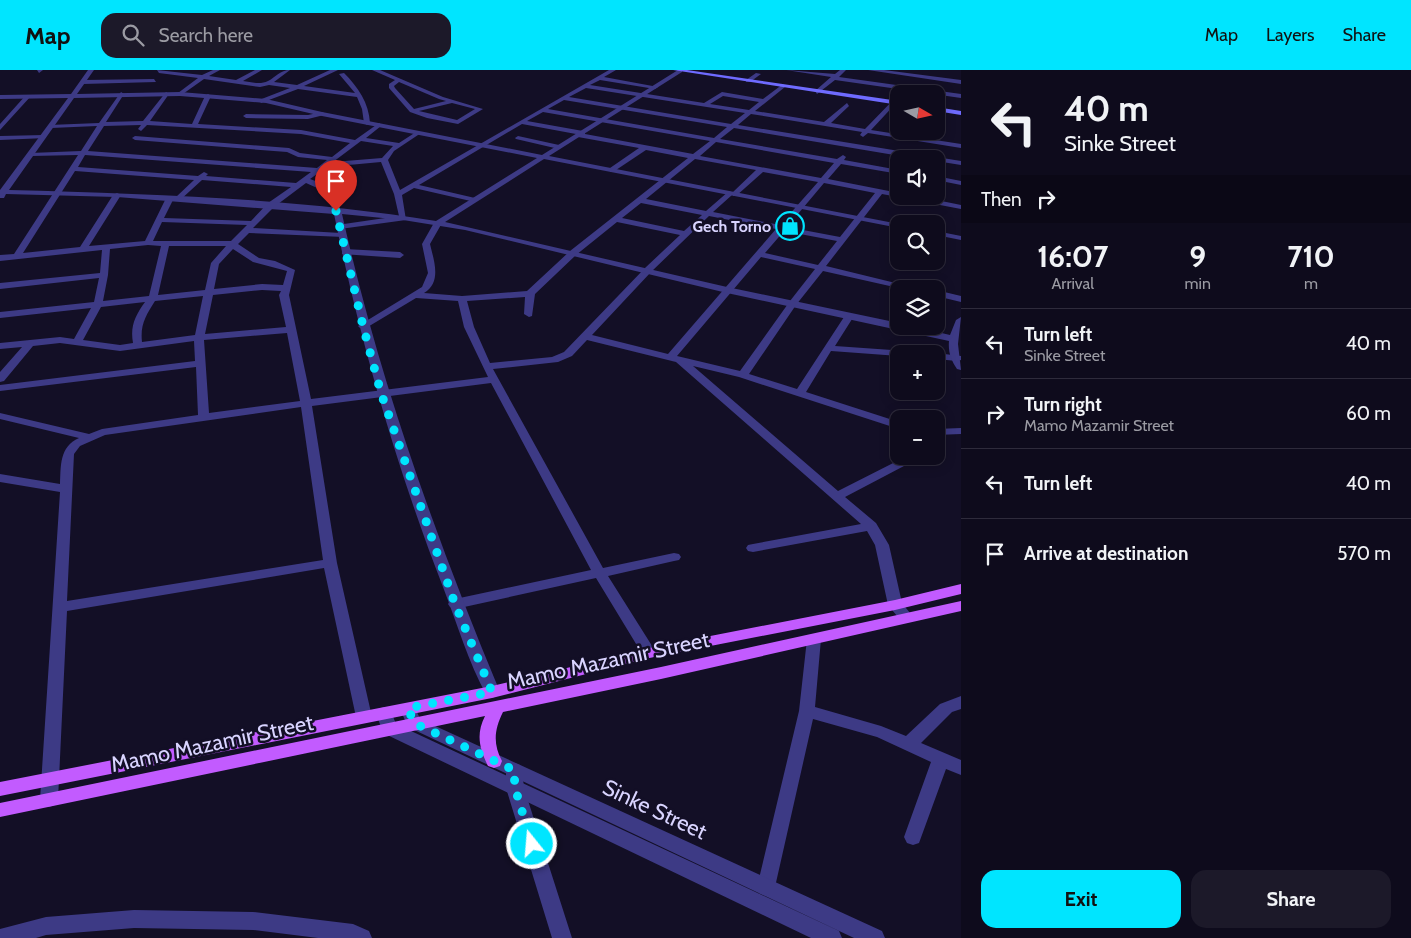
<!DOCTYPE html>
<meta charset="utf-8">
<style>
:root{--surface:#0e0b1c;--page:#1c1929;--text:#f1f3f6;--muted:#9b9ba3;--line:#2e2b3b;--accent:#00e5ff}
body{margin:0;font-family:Cabin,sans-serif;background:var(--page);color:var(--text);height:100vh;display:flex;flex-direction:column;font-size:19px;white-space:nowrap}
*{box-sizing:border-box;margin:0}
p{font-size:16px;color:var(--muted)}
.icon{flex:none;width:28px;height:28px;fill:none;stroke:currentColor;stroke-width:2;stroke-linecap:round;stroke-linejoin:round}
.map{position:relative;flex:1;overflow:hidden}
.side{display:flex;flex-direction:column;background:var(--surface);width:450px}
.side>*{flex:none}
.banner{background:#0e0b1c;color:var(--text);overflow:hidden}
.needle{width:32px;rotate:99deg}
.fabs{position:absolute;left:890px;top:15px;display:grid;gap:10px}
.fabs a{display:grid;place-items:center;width:55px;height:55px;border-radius:10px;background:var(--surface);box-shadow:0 2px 12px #0003,0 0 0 1px var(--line);font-size:25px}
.pin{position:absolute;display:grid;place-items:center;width:42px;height:42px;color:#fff;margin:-51px -21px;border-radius:50% 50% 50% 0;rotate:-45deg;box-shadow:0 0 5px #0007}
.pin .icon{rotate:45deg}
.me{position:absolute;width:55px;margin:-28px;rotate:343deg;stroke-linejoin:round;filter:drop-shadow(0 0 4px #0008)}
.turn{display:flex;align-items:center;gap:18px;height:105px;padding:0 20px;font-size:22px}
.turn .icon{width:65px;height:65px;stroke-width:2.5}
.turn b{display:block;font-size:35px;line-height:42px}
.then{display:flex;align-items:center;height:48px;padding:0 20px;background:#0003;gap:10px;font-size:19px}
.eta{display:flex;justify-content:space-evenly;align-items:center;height:85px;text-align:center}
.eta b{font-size:30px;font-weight:700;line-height:35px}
.cta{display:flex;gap:10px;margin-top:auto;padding:10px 20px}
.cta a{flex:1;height:58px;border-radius:15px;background:var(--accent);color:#111;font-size:20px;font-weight:700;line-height:58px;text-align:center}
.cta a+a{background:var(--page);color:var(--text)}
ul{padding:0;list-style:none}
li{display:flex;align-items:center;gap:15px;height:70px;padding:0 20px;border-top:1px solid var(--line)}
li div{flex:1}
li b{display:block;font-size:19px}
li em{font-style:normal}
header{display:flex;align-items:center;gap:30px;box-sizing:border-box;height:70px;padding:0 25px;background:var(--accent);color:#111}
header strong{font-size:24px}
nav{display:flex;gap:28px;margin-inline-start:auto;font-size:18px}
.search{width:350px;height:45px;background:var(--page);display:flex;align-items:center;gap:12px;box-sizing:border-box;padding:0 18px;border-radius:15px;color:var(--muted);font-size:19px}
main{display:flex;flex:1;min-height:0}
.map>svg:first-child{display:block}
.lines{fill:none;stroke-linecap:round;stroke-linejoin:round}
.minor{fill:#3d3a85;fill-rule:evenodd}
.tertiary{fill:#3d3a85;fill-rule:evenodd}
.secondary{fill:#6f6bff;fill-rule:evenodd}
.primary{fill:#c25bff;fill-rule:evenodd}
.route{stroke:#00e5ff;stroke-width:9;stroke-dasharray:0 16.2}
.labels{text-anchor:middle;stroke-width:5;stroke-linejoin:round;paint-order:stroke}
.far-poi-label{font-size:16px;font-weight:bold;fill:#d9d4ff;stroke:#130f26;text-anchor:end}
.near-street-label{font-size:22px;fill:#d9d4ff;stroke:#130f26}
</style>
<header>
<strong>Map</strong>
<div class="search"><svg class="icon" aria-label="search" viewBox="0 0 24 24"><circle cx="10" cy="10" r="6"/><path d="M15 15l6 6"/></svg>Search here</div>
<nav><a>Map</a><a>Layers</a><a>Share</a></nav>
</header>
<main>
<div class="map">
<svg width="961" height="868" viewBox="0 0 961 868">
<rect width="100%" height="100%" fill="#130f26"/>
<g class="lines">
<path class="minor" d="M37 0H43L39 3Z
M157 0 202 5 213 0H220L209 6 236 10 255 0H262L243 11C251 12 260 15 268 11 276 7 280 0 290 0L274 12 297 15 330 0H338L304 16 355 23 339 4 344 3C358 17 369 33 370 53L367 55 364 53 362 39 357 27 298 19 261 33 259 30 290 18 269 15 260 17 204 9 180 26 178 23 198 8 159 3Z
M372 0H380L443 27 483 39 458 54 427 48 410 42 389 18V14L395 10ZM399 12 439 29 446 31 414 39 395 18 394 16ZM452 33 475 39 457 50 419 41Z
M609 0H616L604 7 658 17 655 19 600 10 590 15 704 33 722 22 763 29 783 14 785 17 755 41 824 52 847 33 849 36 831 53 865 59 899 24V30L871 60 961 74V78L868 63 863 67 860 65 862 62 751 44 738 55 961 91V95L936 91V89H918L734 58 720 69 837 89 843 85 846 87 844 90 899 100V104L841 94 828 109 899 123V126H917L961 135V139L882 124 826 196 920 219H903L823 201 796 235 749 304 797 319 846 244H852L854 246 835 276 906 281 911 284H899V286L831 281 806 322 899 352V359L739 307 693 296 838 421 907 386H923L845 427 876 453 889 475 902 533 914 548 912 552H902L888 535 875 475 867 461 753 482 748 481 746 478 748 475 753 474 861 454 676 292 587 270 572 286 558 292 493 299 603 498 674 483 679 484 681 487 679 490 674 491 608 506 654 579 656 583 654 587 649 588 644 587 596 508 455 539 450 537 448 534 450 531 455 529 591 500 491 313 312 336 337 493 372 647 370 651 364 653 358 651 356 647 324 498 67 541 58 730 55 735 49 737 43 735 40 730 60 422 0 412V404L60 414C61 396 59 377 79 368L0 349V343L89 364 102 359 198 345 196 297 0 321V315L195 291 194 271 120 281 60 273 33 276 4 311 0 312V302L22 277 0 279V273L60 267 74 269 91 238 0 248V242L94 232 99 208 0 219V213L100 203 102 180 0 191V185L14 184 78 85 32 86 29 84 30 83 81 81 97 56 51 58 49 57V55L99 53 121 22 124 24 106 52 143 51 166 22 169 24 150 51 192 54 205 26 208 24 211 26 198 54 301 60 355 70 379 53 382 55 381 56 366 68 399 73 416 62 421 63 394 81 388 90 400 120ZM586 18 745 43 731 54 569 27ZM723 26 759 32 749 40 710 34ZM564 30 727 57 714 68 548 39ZM543 42 710 71 693 84 585 64V62L583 61 527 51ZM522 54 576 64V66L578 67 639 78 610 98V102H613L646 80 688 88 570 181 527 221 462 226 424 223C442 212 434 191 430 174L442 153 435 151 422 174 428 203 422 217 358 256 360 258H366L416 228 458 231 464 257 488 307 311 329 289 225 295 200 275 191 259 188 238 174 249 163 344 167V163H341L253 158 274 137 306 113 324 121 334 143H340L341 141C335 124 329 115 310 109L327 97 381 92 394 124 399 146 337 155 336 157 340 159 406 150 402 125 414 118 475 132V128L419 115ZM141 55 138 59 141 61 147 55 301 64 350 73 332 87 300 83 289 78 135 66 132 68 135 70 287 82 298 87 327 90 317 98 88 81 104 56ZM361 71 393 76 382 88 333 92ZM716 72 834 93 821 108 700 86ZM85 85 311 102 296 113 206 106 208 104 204 102 198 106 78 97ZM695 89 756 100 733 122V126H736L763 102 818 112 780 155 713 142 732 125 733 123 729 121 706 141 646 129ZM75 101 194 110 176 127V131H179L202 110 291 117 268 133 251 151 164 148 174 128 167 126 145 171 89 176 121 125 117 123 113 125 80 177 23 183ZM824 113 875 123 840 167 787 157ZM641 133 702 145 684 161 622 148ZM709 146 776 159 668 284 592 265 651 202ZM162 152 247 155 231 171H153ZM617 152 680 165 645 198 564 282 552 287 490 293 474 257 467 231 525 227 524 244 529 247 532 246 535 224 576 185ZM784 161 837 171 818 195 765 183ZM148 175 161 176 149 226 103 231 108 205 110 179ZM169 176H226L211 193 205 220 158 225ZM233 179 253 192 287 201 283 215 262 214 214 219 219 194ZM761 187 815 199 790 231 740 301 677 286ZM262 220 281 221 279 225 286 257 205 264 213 225ZM203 226 195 265 142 272C140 255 146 245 155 231ZM145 232C135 246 130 256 133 273L120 275 83 270 101 237ZM287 263 300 331 209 343 204 270ZM301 337 323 490 67 531 74 384 80 376 105 365Z
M786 0 835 4 840 0H846L839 7 961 24V28L835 10 817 24 815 21 831 7Z
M868 0H884L961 10V14Z
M756 3 761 4 750 12H746V10Z
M154 9 156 12 83 14 80 12 83 10Z
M26 25 31 26 0 60V54Z
M322 42 324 43V45L308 49 246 48 243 46 246 44 308 45Z
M44 65 46 66V68L0 70V66Z
M518 66 559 75 562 77 559 79 516 69 515 68Z
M936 106 961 111V115L936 110Z
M345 179 400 182 404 185 400 188 342 184V180Z
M936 220 961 226V232L936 226Z
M936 283 961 286V290L957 291 936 289V284H933Z
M961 358V364L936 365V359Z
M814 564 819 565 821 569 815 637 881 656 906 666 940 634 961 626V639L952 642 921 673 961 690V705L946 699 919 773 913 775 907 773 904 767 931 692 877 667 813 649 775 817 773 823 766 826 759 823 757 817 799 641 807 569 809 565Z
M514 693 520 695 522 700 524 718 572 868H552L506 718V700L508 695Z
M134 840 253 842 353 854 369 861 372 868H318L253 860 134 858 46 865 36 868H0V859L46 847Z"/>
<path class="tertiary" d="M88 0H94L77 24 180 22 266 29 322 42 542 85 678 0H682V2L549 86 899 154V158L544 89 445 152 727 217 899 253V256H912L950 265 956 250 961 247 958 274 961 300 957 299C951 290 948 282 949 271L727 223 465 160 403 150 342 144C379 309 435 466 500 622L497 626 492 628 487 626C468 592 457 553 443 517 396 396 360 271 334 144L117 127 6 124 4 128H0V120L68 28 0 29V25L71 24ZM180 26 266 33 322 46 537 88 436 151C295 128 151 124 9 120L74 28Z
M936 161 961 166V170L936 165Z
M408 633 414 635 420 649 882 861 885 868H854L408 657 400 639 402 635Z
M384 637 390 639 396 654 839 861 842 868H811L383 663 376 643 378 639Z"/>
<path class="secondary" d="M673 0H687L899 31V35Z
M936 37 961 41V45L936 41Z"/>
<path class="primary" d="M961 514V524L895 540 649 588 492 628 0 726V712L492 616 649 578 895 530Z
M961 531V541L661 609 503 642C494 660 493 674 502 691L500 696 494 698 488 696C479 678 476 664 485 646L0 747V733L661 597Z"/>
</g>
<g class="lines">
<path class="route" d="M336 141 363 256 381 323 455 534 492 622 408 638 414 653 514 700 515 718 532 774"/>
</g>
<defs>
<symbol id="shop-ring" viewBox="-11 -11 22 22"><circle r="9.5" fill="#130f26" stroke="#00e5ff" stroke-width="1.5"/><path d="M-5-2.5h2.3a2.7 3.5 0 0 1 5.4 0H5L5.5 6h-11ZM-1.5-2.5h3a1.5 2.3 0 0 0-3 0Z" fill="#00e5ff"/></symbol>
</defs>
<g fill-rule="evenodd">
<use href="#shop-ring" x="774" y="140" width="32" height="32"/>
</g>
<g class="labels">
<g class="far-poi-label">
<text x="771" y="162">Gech Torno</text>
</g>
<g class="near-street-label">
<text transform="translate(608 590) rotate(-12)" y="8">Mamo Mazamir Street</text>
<text transform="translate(212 673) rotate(-12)" y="8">Mamo Mazamir Street</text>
<text transform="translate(655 739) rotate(25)" y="8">Sinke Street</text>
</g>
</g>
</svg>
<div class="fabs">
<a><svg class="needle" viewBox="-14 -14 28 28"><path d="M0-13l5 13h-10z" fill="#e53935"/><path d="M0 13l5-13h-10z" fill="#9b9ba3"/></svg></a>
<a><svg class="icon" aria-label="sound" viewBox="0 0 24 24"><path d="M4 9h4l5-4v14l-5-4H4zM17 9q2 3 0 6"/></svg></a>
<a><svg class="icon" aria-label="search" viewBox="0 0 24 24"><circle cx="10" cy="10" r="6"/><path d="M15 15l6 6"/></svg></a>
<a><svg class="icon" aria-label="layers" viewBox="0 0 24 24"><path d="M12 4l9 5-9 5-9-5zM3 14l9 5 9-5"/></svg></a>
<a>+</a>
<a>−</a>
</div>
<div class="pin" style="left:336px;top:141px;background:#d93025"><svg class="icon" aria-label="arrive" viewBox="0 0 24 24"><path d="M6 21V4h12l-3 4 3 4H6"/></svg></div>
<svg class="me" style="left:532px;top:774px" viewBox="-20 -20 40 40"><circle r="17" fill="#00e5ff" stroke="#fff" stroke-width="3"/><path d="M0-11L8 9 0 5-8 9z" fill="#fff"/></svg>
</div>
<section class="side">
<div class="banner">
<div class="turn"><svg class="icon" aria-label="left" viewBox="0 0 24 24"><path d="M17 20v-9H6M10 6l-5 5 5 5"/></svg><div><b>40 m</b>Sinke Street</div></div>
<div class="then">Then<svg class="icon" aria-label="right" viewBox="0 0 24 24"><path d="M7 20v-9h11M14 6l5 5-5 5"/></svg></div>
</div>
<div class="eta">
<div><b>16:07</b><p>Arrival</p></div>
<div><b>9</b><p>min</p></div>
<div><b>710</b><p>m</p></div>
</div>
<ul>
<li><svg class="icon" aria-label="left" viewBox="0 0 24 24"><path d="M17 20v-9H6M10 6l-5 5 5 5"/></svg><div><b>Turn left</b><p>Sinke Street</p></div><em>40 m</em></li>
<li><svg class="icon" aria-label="right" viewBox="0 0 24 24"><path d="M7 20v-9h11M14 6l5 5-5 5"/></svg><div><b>Turn right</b><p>Mamo Mazamir Street</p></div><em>60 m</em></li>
<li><svg class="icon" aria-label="left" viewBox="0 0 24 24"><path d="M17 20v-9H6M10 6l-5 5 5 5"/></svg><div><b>Turn left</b></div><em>40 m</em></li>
<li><svg class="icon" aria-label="arrive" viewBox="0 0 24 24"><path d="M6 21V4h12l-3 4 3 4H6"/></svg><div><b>Arrive at destination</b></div><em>570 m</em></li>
</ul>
<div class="cta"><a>Exit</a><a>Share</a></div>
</section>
</main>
